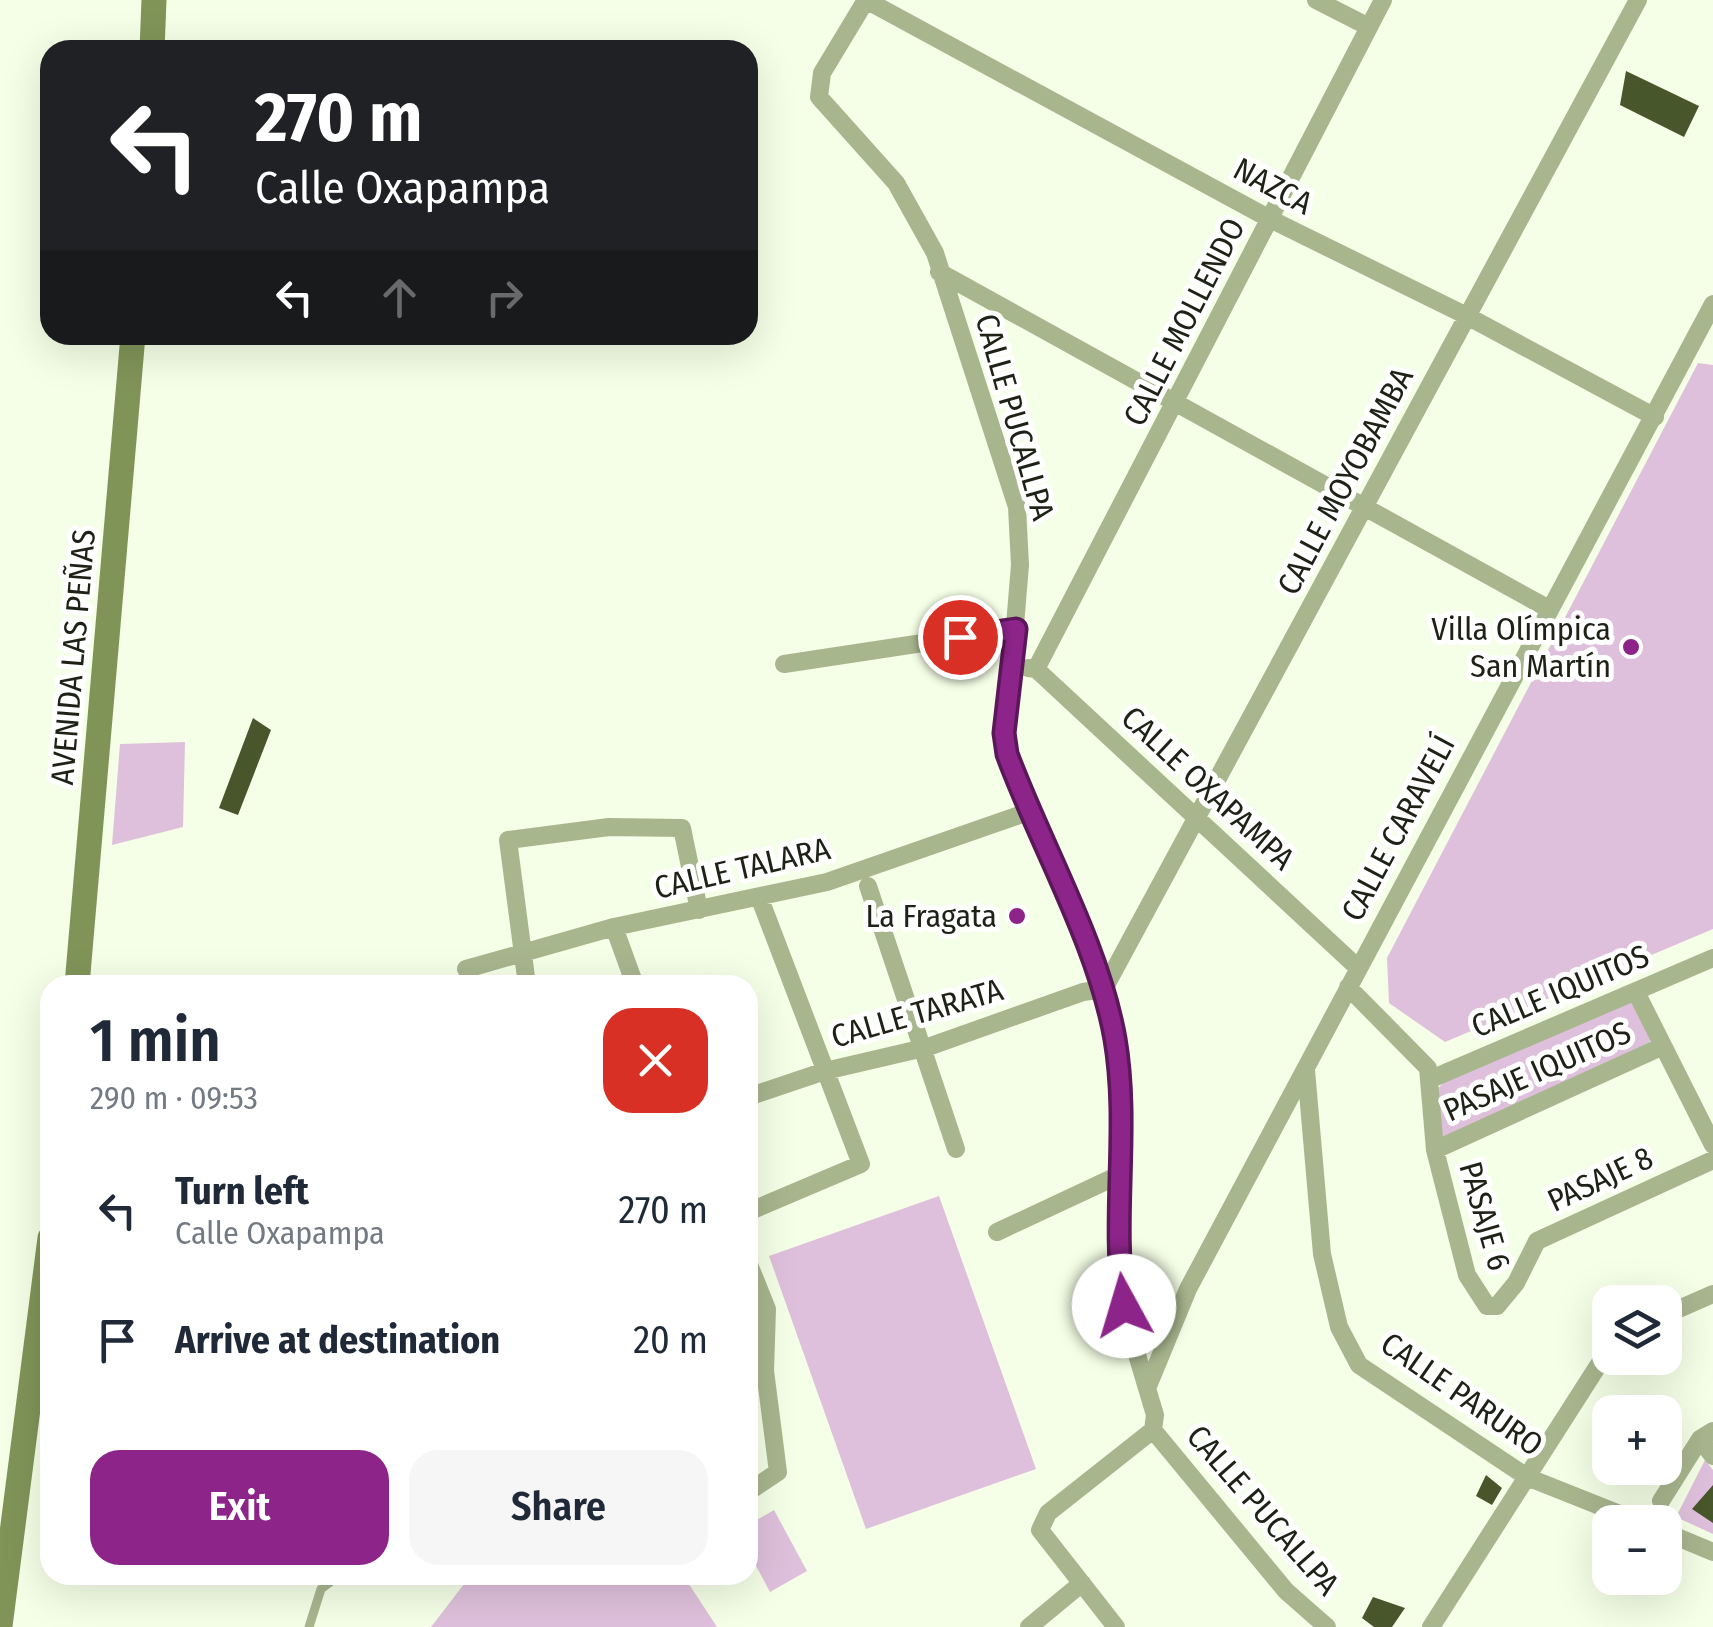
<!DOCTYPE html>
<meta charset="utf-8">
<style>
:root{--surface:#fff;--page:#f6f6f7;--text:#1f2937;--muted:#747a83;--accent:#8c2489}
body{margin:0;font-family:"Fira Sans Condensed",sans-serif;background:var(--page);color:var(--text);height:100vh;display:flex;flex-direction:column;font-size:38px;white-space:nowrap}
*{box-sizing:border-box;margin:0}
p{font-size:32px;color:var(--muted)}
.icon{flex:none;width:55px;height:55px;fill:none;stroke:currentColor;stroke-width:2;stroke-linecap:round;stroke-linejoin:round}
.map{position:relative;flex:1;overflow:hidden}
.panel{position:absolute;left:40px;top:975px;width:718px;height:610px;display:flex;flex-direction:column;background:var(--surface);border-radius:30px;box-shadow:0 10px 40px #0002}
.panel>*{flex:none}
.top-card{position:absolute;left:40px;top:40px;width:718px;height:305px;border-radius:30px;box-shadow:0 10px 40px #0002;background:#202124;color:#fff;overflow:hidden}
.tools{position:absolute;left:1592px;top:1285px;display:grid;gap:20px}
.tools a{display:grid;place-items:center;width:90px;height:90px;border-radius:20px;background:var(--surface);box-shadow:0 10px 40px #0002;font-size:50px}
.pin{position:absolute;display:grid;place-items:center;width:85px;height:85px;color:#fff;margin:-42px;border:5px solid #fff;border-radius:50%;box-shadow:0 2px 10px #0007}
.me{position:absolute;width:110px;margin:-55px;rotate:354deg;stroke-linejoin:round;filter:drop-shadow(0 0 8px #0008)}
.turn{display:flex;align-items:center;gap:35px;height:210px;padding:0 50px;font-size:45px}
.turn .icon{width:130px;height:130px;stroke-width:2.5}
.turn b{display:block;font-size:70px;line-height:85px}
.lanes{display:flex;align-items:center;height:95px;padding:0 50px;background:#0003;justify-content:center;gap:50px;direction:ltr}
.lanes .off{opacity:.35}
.round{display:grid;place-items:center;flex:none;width:105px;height:105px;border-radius:30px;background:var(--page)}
.head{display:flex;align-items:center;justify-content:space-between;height:170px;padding:0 50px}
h1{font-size:60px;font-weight:600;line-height:75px}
.button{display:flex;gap:20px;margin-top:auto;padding:20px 50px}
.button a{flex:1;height:115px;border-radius:30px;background:var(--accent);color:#fff;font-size:40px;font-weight:600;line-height:115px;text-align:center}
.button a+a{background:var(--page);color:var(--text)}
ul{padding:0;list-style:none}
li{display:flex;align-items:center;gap:30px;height:130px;padding:0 50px}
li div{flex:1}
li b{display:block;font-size:38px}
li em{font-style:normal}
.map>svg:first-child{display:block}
.green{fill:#dfc0dc}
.building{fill:#48562b}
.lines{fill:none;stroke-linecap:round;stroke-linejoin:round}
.lane{stroke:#a8b68e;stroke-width:9}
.street{stroke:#a8b68e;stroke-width:18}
.secondary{stroke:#809458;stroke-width:25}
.route-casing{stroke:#5b1759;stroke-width:25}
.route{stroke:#8c2489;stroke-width:18}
.poi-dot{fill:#8c2489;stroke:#fff;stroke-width:4}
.labels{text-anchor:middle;stroke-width:10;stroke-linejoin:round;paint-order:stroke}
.street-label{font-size:32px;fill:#1d2116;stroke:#fff}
.poi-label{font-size:32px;fill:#1d2116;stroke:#fff;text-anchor:end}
</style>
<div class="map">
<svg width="1713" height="1627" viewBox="0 0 1713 1627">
<rect width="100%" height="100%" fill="#f5fee6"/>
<path class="green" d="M1698 363 1713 365V929L1445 1042 1389 1003 1387 958Z
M185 742 183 827 112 845 120 744Z
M1624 1002H1634L1652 1038 1650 1042 1440 1142 1437 1090 1445 1080Z
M939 1196 1036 1469 866 1529 769 1256Z
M1705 1460 1713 1470V1534L1676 1517Z
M774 1510 807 1571 770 1592 748 1551V1525Z
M471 1575H683L717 1627H431Z"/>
<path class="building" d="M1626 71 1699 106 1684 137 1620 105Z
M253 718 271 730 238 815 219 808Z
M1486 1475 1502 1488 1492 1505 1476 1496Z
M1713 1485V1523L1692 1509Z
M1373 1597 1405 1608 1392 1627H1374L1362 1618Z"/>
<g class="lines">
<path class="lane" d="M309 1627 321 1589 340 1575"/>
<path class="street" d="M866 0 822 73 819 97 896 183 935 253 1017 507 1020 565 1005 745 1109 1008 1121 1115 1119 1268 1132 1338 1155 1415 1153 1430 1286 1591 1327 1627
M866 0 1270 219 1467 316 1655 417
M1316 0 1369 27
M939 272 1549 609
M784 664 1015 629
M1028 668 1036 669 1357 967
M1036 669 1383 0
M868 886 956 1149
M614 927 635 985
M466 969 614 927 827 882 1028 812
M527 985 508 840 609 827 682 828 699 910
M1348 987 1428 1068 1435 1150 1467 1275 1487 1306H1497L1516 1283 1537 1241 1713 1160
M1104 989 1638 0
M1636 992 1713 1145
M1306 1070 1322 1254 1339 1327 1359 1365 1527 1477 1640 1522
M1431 1079 1713 958
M748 1097 825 1071 928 1047 1083 992 1104 989
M1435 1150 1663 1046
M748 1212 861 1164 760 899
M997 1232 1119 1175
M748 1262 767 1309 765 1371 778 1472 748 1492
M1665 1315 1713 1294
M1148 1386 1188 1289 1713 304
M1700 1439 1713 1456
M1661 1501 1700 1439 1713 1431
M1665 1532 1713 1552
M1029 1627 1082 1583
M1116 1627 1040 1530 1048 1513 1153 1430
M1431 1627 1610 1347"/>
<path class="secondary" d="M152 50 154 0
M77 985 133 335
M0 1626 50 1238"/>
</g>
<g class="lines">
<defs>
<path id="route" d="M960 637 1016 629 1004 733 1007 754C1041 846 1098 943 1115 1039 1130 1127 1111 1217 1124 1306"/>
</defs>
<use href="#route" class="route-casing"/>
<use href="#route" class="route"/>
</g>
<g class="poi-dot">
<circle cx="1631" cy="647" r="10"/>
<circle cx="1017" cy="916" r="10"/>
</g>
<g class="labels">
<g class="street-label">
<text transform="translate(1273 186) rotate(28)" y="11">NAZCA</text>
<text transform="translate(1184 322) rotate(-63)" y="11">CALLE MOLLENDO</text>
<text transform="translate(1015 417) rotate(74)" y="11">CALLE PUCALLPA</text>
<text transform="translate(1345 481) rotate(-62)" y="11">CALLE MOYOBAMBA</text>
<text transform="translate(73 657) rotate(-85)" y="11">AVENIDA LAS PEÑAS</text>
<text transform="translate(1208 788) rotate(43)" y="11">CALLE OXAPAMPA</text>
<text transform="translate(1398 828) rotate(-62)" y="11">CALLE CARAVELÍ</text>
<text transform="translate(742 868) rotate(-13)" y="11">CALLE TALARA</text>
<text transform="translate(1560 991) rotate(-23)" y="11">CALLE IQUITOS</text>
<text transform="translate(917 1013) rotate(-16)" y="11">CALLE TARATA</text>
<text transform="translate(1537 1071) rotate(-24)" y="11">PASAJE IQUITOS</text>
<text transform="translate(1600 1179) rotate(-25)" y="11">PASAJE 8</text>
<text transform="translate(1485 1216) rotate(74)" y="11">PASAJE 6</text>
<text transform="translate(1462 1394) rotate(35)" y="11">CALLE PARURO</text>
<text transform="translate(1263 1510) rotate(49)" y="11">CALLE PUCALLPA</text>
</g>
<g class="poi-label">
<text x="1611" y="640">Villa Olímpica<tspan x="1611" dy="37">San Martín</tspan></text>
<text x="997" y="927">La Fragata</text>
</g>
</g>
</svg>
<div class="tools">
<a><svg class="icon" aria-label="layers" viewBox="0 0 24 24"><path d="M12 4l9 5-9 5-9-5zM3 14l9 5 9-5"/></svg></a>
<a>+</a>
<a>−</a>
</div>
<div class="pin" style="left:960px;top:637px;background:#d93025"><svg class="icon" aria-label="arrive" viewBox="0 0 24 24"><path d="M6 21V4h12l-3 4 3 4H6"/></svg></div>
<svg class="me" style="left:1124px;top:1306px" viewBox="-20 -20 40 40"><circle r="19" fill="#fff"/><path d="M0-13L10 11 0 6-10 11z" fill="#8c2489"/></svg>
<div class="top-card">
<div class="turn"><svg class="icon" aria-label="left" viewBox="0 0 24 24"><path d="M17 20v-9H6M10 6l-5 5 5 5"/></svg><div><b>270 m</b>Calle Oxapampa</div></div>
<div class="lanes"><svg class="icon" aria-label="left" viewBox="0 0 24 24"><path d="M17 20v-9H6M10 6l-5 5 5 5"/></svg><svg class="icon off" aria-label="ahead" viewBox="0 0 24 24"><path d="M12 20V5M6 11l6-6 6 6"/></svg><svg class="icon off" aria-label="right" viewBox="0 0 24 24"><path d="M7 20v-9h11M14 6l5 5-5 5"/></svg></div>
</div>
<section class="panel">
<div class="head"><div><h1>1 min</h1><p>290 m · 09:53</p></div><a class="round" style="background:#d93025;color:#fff"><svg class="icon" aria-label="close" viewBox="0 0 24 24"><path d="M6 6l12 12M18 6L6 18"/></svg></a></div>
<ul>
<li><svg class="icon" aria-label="left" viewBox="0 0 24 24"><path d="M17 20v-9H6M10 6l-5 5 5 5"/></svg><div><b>Turn left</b><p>Calle Oxapampa</p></div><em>270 m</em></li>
<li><svg class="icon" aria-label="arrive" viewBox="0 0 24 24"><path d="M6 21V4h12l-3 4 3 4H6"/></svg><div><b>Arrive at destination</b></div><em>20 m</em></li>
</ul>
<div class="button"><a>Exit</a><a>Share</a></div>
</section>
</div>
